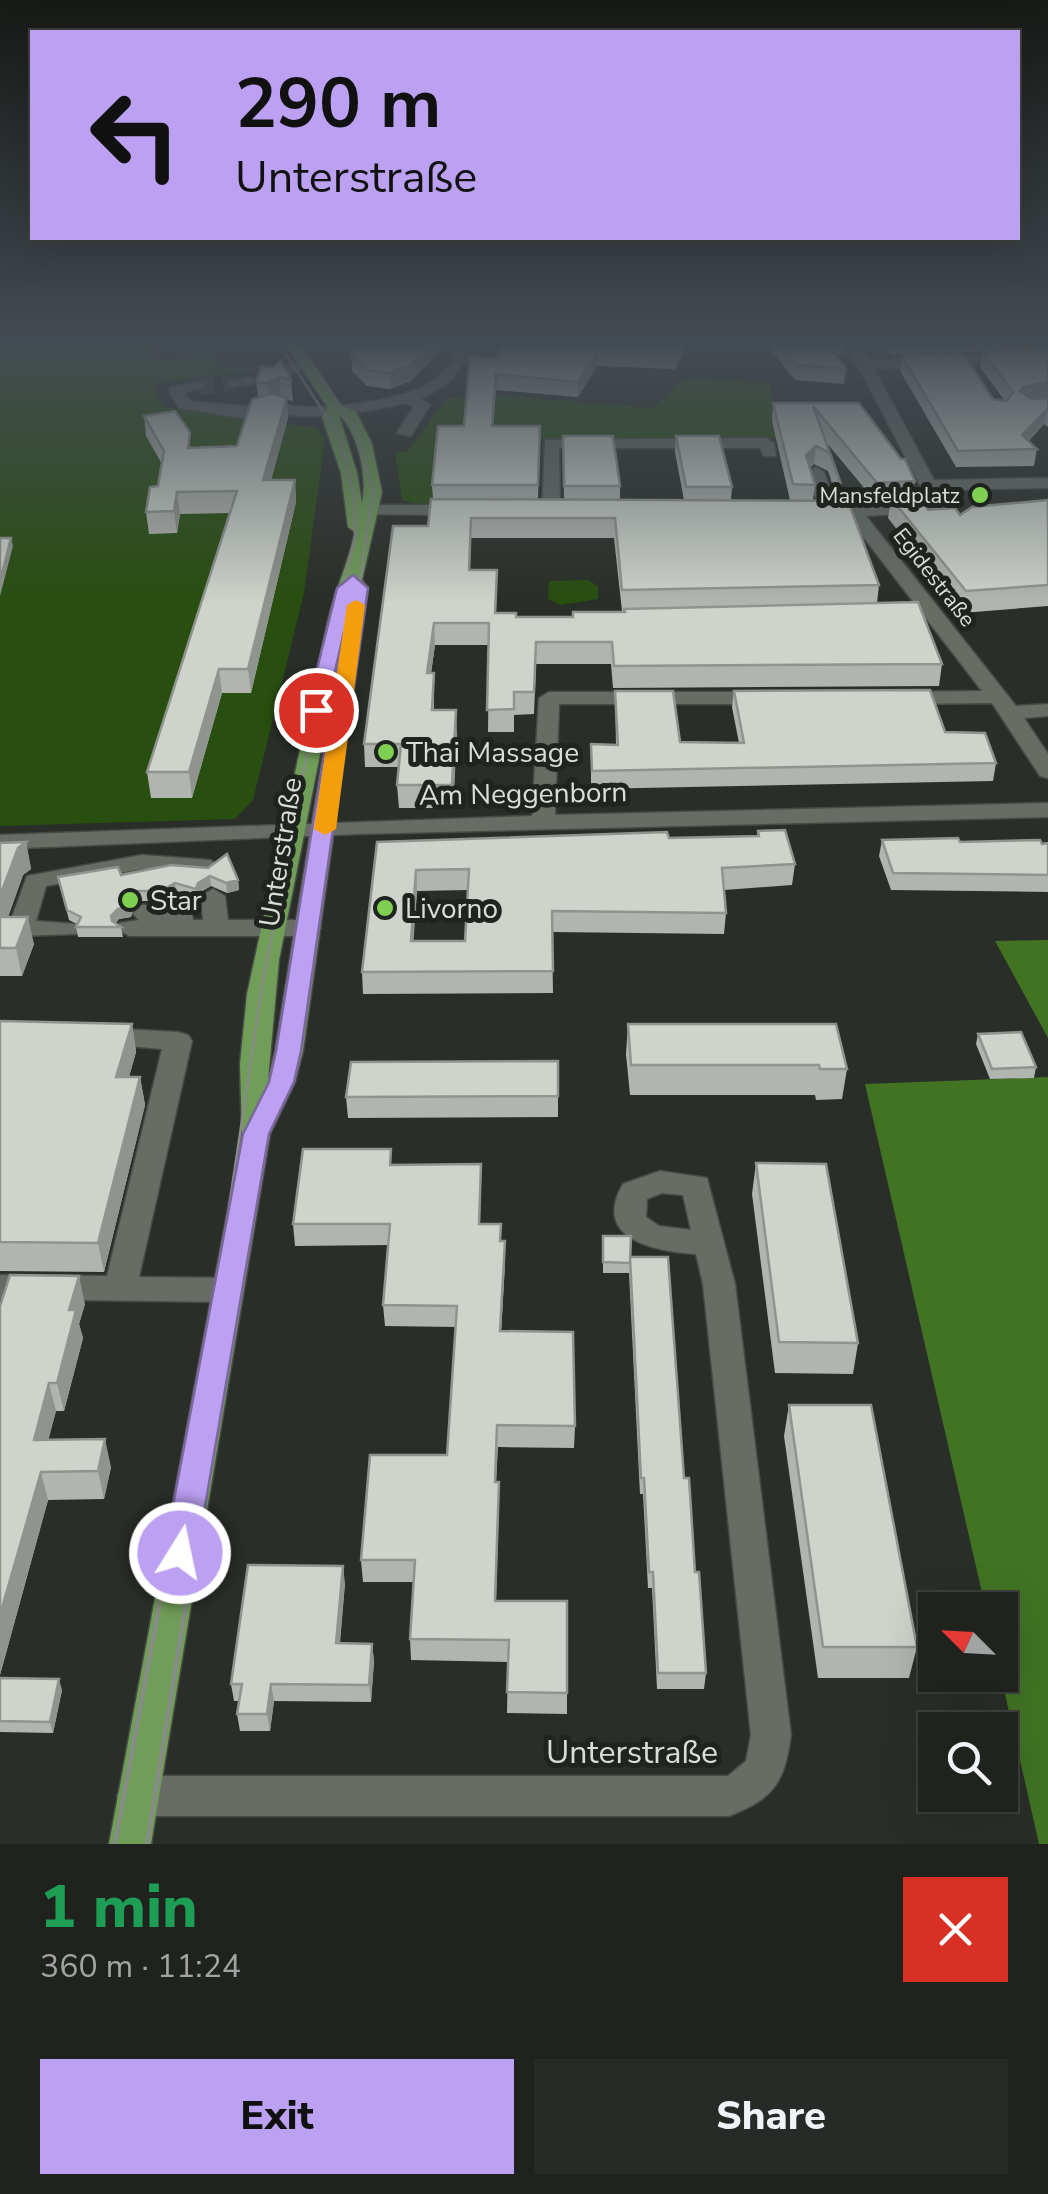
<!DOCTYPE html>
<meta charset="utf-8">
<style>
:root{--surface:#20221e;--page:#282a27;--text:#f1f3f6;--muted:#a2a4a4;--line:#3d3f3c;--accent:#bca0f2}
body{margin:0;font-family:"Nunito Sans",sans-serif;background:var(--page);color:var(--text);height:100vh;display:flex;flex-direction:column;font-size:38px;white-space:nowrap}
*{box-sizing:border-box;margin:0}
p{font-size:32px;color:var(--muted)}
.icon{flex:none;width:55px;height:55px;fill:none;stroke:currentColor;stroke-width:2;stroke-linecap:round;stroke-linejoin:round}
.map{position:relative;height:1844px;overflow:hidden}
.side{display:flex;flex-direction:column;background:var(--surface);flex:1}
.side>*{flex:none}
.hud{position:absolute;left:30px;top:30px;width:990px;height:210px;border-radius:0px;box-shadow:0 10px 40px #0002,0 0 0 2px var(--line);background:#bca0f2;color:#111;overflow:hidden}
.needle{width:65px;rotate:294deg}
.tools{position:absolute;left:918px;top:1592px;display:grid;gap:20px}
.tools a{display:grid;place-items:center;width:100px;height:100px;border-radius:0px;background:var(--surface);box-shadow:0 10px 40px #0002,0 0 0 2px var(--line);font-size:50px}
.pin{position:absolute;display:grid;place-items:center;width:85px;height:85px;color:#fff;margin:-42px;border:5px solid #fff;border-radius:50%;box-shadow:0 2px 10px #0007}
.me{position:absolute;width:110px;margin:-55px;rotate:10deg;stroke-linejoin:round;filter:drop-shadow(0 0 8px #0008)}
.turn{display:flex;align-items:center;gap:35px;height:210px;padding:0 40px;font-size:45px}
.turn .icon{width:130px;height:130px;stroke-width:2.5}
.turn b{display:block;font-size:70px;line-height:85px}
.round{display:grid;place-items:center;flex:none;width:105px;height:105px;border-radius:0px;background:var(--page)}
.headline{display:flex;align-items:center;justify-content:space-between;height:170px;padding:0 40px}
h1{font-size:60px;font-weight:800;line-height:75px;color:#1e9e55}
.primary-button{display:flex;gap:20px;margin-top:auto;padding:20px 40px}
.primary-button a{flex:1;height:115px;border-radius:0px;background:var(--accent);color:#111;font-size:40px;font-weight:800;line-height:115px;text-align:center}
.primary-button a+a{background:var(--page);color:var(--text)}
.map>svg:first-child{display:block}
.green{fill:#284e10}
.forest{fill:#417323}
.lines{fill:none;stroke-linecap:round;stroke-linejoin:round}
.minor-tunnel{stroke:#454843;stroke-width:16;stroke-dasharray:16 9;stroke-linecap:butt}
.minor-casing{stroke:#474a45;stroke-width:3}
.major-casing{stroke:#474a45;stroke-width:3}
.minor{fill:#676c65;fill-rule:evenodd}
.major{fill:#709d57;fill-rule:evenodd}
.tram-far1{stroke:#888b87;stroke-width:2.5}
.tram{stroke:#888b87;stroke-width:4}
.wall{fill:#b1b5af;fill-rule:evenodd}
.shaded-wall{fill:#90948e}
.building{fill:#ced3cb;stroke:#90948e;stroke-width:2.5;fill-rule:evenodd}
.route{fill:#bca0f2;stroke:#7a689d;stroke-width:2.5}
.slow{fill:#f59e0b}
.poi-dot{fill:#7fd052;stroke:#20241f;stroke-width:4}
.labels{text-anchor:middle;stroke-width:10;stroke-linejoin:round;paint-order:stroke}
.far-poi-label{font-size:22px;fill:#dbddda;stroke:#20241f;text-anchor:end}
.far-street-label{font-size:22px;fill:#dbddda;stroke:#20241f}
.poi-label{font-size:28px;fill:#dbddda;stroke:#20241f;text-anchor:start}
.street-label{font-size:28px;fill:#dbddda;stroke:#20241f}
.near-street-label{font-size:32px;fill:#dbddda;stroke:#20241f}
</style>
<div class="map">
<svg width="1048" height="1844" viewBox="0 0 1048 1844">
<rect width="100%" height="100%" fill="#2a2e28"/>
<path class="green" d="M0 345H163L150 347 157 360 215 353 224 368 254 365 260 369 152 384 163 407 317 428 325 439 304 593 253 800 235 819 0 826Z
M696 380 768 382 784 438 504 439 503 504 422 505 402 500 395 453 408 451 447 398 493 395 653 408 680 381Z
M588 580 598 586V599L560 605 548 599 549 581Z"/>
<path class="forest" d="M1048 940V1038L995 941Z
M1048 1077V1844H1039L1000 1672V1610H986L865 1084Z"/>
<g class="lines">
<path class="minor-tunnel" d="M198 387 233 383"/>
<defs>
<path id="minor" d="M464 345H478L446 385 421 399 430 405 411 436 397 433 413 407 406 403C382 409 287 427 272 407L280 402C309 415 407 400 433 381 446 372 454 357 464 345Z
M842 345H856L869 360 1048 351V359L874 369 934 480 1048 478V488L939 490 949 507 946 511 866 516 1016 706 1048 704V716L1024 718 1048 754V778L1040 776 992 703 902 704 892 698 902 692 982 691 848 517 818 515 809 510 818 505 808 472 816 467 824 472 835 506 929 502 858 366Z
M306 358 313 362 311 365 274 380 273 386 261 383V375Z
M248 377 253 378V384L233 387 226 383Z
M198 382 206 387 185 393 190 401C204 403 269 407 274 410L242 418 179 408 168 390 171 387Z
M766 438 774 443 776 456H764L760 448H559L560 510 551 515 542 510 545 440Z
M355 505H463L472 510 463 515 349 514V506Z
M549 692H767L777 698 767 704H559L555 815 1048 803V817L358 834 0 849V835L532 816 539 698Z
M142 855 210 860 222 867 210 874 142 869 46 886 36 921 76 924 80 929 76 934 21 936 8 928 27 876Z
M213 889 225 896 228 920H308L321 928 308 936H129L116 928 120 923 139 920 133 914 136 905H154L167 914 166 903 178 896 190 903 193 920H203L201 896Z
M104 1028 178 1032 188 1035 192 1041 139 1277 227 1278 238 1281 243 1290 238 1299 227 1302 0 1299V1275L107 1276 162 1049 94 1043 90 1037 94 1031Z
M660 1171 707 1178 735 1284 791 1735C784 1784 774 1798 729 1816H138L123 1810 117 1796 123 1782 138 1776H728L746 1761 751 1735 703 1284 696 1254C656 1251 591 1240 623 1184ZM662 1193 683 1195 691 1230 659 1226 646 1217 647 1199Z"/>
<path id="major" d="M286 345H300L341 405 356 412 372 444 382 492 362 580 368 588 303 1051 295 1082 270 1134 151 1844H109L242 1134 240 1064 247 994 328 621C335 590 348 564 355 532L348 527 341 473 322 417 328 408ZM339 415C358 432 368 478 362 503L357 473ZM337 669 275 1051 268 1080 279 960Z"/>
</defs>
<use href="#minor" class="minor-casing"/>
<use href="#major" class="major-casing"/>
<use href="#minor" class="minor"/>
<use href="#major" class="major"/>
<path class="tram-far1" d="M214 1308 262 986 309 743 355 536 354 496 339 436 280 345
M233 1308 253 1199 289 1051 373 492 356 430 300 345"/>
<path class="tram" d="M115 1844 215 1305
M147 1844 234 1305"/>
</g>
<path class="wall" d="M349 345H445L411 381 390 389 367 386 352 371 351 345Z
M687 345 675 369 597 366 578 397 496 390 493 426H540L538 499H564L563 436 620 486V500H684L675 452 676 436 732 487 731 500H790L772 421 773 403H859L915 481 912 497 928 510 960 515 1048 500V606L962 613 888 518 891 500 875 501 826 442 841 484 840 501 879 585 877 603 942 664 939 686 613 688 611 664H536L534 714 514 715V732H488L489 645H435L431 673H434V710L457 733 453 808H399L397 785 399 767H365L364 744 428 526 433 499 432 485 464 426 494 359ZM814 464 828 471 838 501 813 500 815 485 810 468ZM471 538H614L622 611 624 612 573 617H516L496 613 497 570H470Z
M767 345H845L844 354 835 355 846 369 844 384 795 380Z
M885 345H1048V427L1044 424 1029 441 1037 449 1034 466 956 467 900 371 902 356 993 399 1005 401 980 367 983 352 1015 350 891 355Z
M261 366 291 380 293 401 287 400 288 418 271 480H295L296 502 251 693H222L192 798H151L147 772 230 513 180 514 177 533 149 534 146 512 158 486 162 464 146 436 144 416 192 448 237 446 258 397 256 382Z
M615 691 680 742 739 743 732 707 734 691 945 732 996 763 993 781 591 789V744L616 745Z
M758 831 795 864 792 885 724 890 726 913 724 934 552 932 553 993 363 994 362 972 377 842 757 836ZM468 890 465 941H413L417 891Z
M882 840 1048 843V892L891 890 879 856Z
M26 842 31 869 23 875 8 917 34 944 22 976H0V843Z
M171 865 238 880 239 890 227 893 211 886 199 893 198 899 176 893 164 900 163 906 154 901H136L131 917 119 919 116 923 121 927 123 937H78L76 927 77 924 69 920 58 877 121 875Z
M0 1021 132 1024 136 1052 129 1077H140L145 1105 104 1272 0 1271Z
M628 1024 847 1069 842 1099 816 1100 815 1095H630L626 1054Z
M978 1034 1036 1067 1034 1078 990 1079 976 1044Z
M558 1061V1117L348 1118 346 1097Z
M756 1163 858 1343 853 1374 775 1373 752 1194Z
M481 1164 480 1224H501V1241L505 1262 501 1331 575 1426 574 1448 498 1447 496 1482 499 1503 496 1601 567 1693V1714L507 1713 508 1662 411 1660 410 1639 413 1582H363L361 1560 447 1455 456 1327 385 1326 383 1305 389 1245 295 1246 293 1224 392 1165Z
M603 1236 630 1263 684 1478 706 1673 704 1689H657L652 1588H648L643 1494H640L629 1273H603Z
M85 1304 79 1324 83 1338 64 1411H56L48 1440 111 1467 104 1499 48 1500 0 1675V1306Z
M789 1405 917 1647 909 1678H818L784 1436Z
M345 1583 340 1643 372 1644 374 1661 371 1702 274 1701 270 1731H240L237 1714 239 1701H234L231 1684Z
M0 1678 62 1690 53 1733 0 1732Z"/>
<path class="shaded-wall" d="M430 345H445L411 381 390 389 389 373Z
M681 345H687L675 369 676 354Z
M598 351 597 366 578 397V382Z
M279 377 281 398 269 405 267 383Z
M1048 382V397L1020 402V391L1023 387Z
M287 398 288 418 265 502 263 480Z
M1047 408 1044 424 1020 451 1022 435Z
M816 446 814 464 804 473 806 455Z
M295 480 296 502 251 693 248 669Z
M177 492 180 514 177 533 174 511Z
M11 538 13 546 0 596V581Z
M434 623 435 645 428 695 427 673Z
M219 669 222 693 192 798 189 772Z
M456 710 457 733 453 808 452 785Z
M26 842 31 869 23 875 6 923 0 928V896L18 848Z
M416 870 417 891 412 963 411 941Z
M210 876 211 886 199 893 198 899 196 889 198 883Z
M238 880 239 890 227 893 226 883Z
M175 883 176 893 164 900 163 906 161 896 163 890Z
M134 891 136 901 131 917 119 919 113 926 111 916Z
M28 917 34 944 22 976 16 948Z
M132 1024 136 1052 121 1105 116 1077Z
M140 1077 145 1105 104 1272 98 1243Z
M505 1241V1262L500 1352V1331Z
M79 1276 85 1304 79 1324 83 1338 64 1411 57 1383 69 1310Z
M49 1383 56 1411 41 1468 34 1440Z
M105 1439 111 1467 104 1499 98 1471Z
M41 1472 48 1500 0 1675V1615Z
M343 1566 345 1583 338 1660 336 1643Z
M372 1644 374 1661 371 1702 369 1685Z
M59 1679 62 1690 53 1733 50 1722Z
M271 1684 274 1701 270 1731 267 1714Z"/>
<path class="building" d="M351 345H430L411 365 389 373 367 370 351 355Z
M505 345H681L676 354 598 351 578 382 496 374 492 426H540L538 485H432L438 426H464L470 356 494 359Z
M780 345H828L846 369 796 365Z
M1048 348V382L1023 387 1020 391 1032 399 1048 398V409L1022 435 1037 449 958 451 902 356 963 353 993 399 1007 401 1013 392 983 352Z
M281 360 291 380 279 377 267 383 256 382 261 366 273 368Z
M273 393 287 398 263 480H295L248 669H219L189 772H147L237 491 177 492 174 511 146 512 150 487 158 486 164 451 144 416 175 411 190 432 188 448 237 446 252 399Z
M773 403H859L901 459H905L915 481 877 483 813 406 841 484 830 453 816 446 806 455 815 485 793 484Z
M563 436H613L620 486H564Z
M676 436H719L732 487H686Z
M922 496 928 510 955 508 960 515 972 507 1048 500V585L966 591 891 498Z
M431 499 848 501 879 585 622 590 615 518H471L469 570H497L495 613H516V617H573V612H625L624 609 918 602 942 664 614 666 612 642H536L534 692H514V709L487 710 489 623H434L427 673H434L432 710H456L452 785H397L401 744H364L393 526H428Z
M0 538H11L0 581Z
M930 690 945 732 985 733 996 763 592 771 591 744 618 745 615 691H673L680 742 744 743 734 691Z
M785 830 795 864 722 868 726 913 552 911 553 971 362 972 377 842 667 832 669 838 759 836 758 831ZM469 869 465 941H411L416 870Z
M958 838 960 842 1040 840 1042 844 1048 843V875L893 873 882 840Z
M26 842 18 848 0 896V843Z
M227 854 238 880 226 883 210 876 198 883 196 889 175 883 163 890 161 896 152 891H134L129 907 118 909 111 916 112 921 121 927H76L81 917 67 910 58 877 118 867 121 875 171 865 208 868Z
M0 917H28L16 948H0Z
M0 1021 132 1024 116 1077H140L98 1243 0 1242Z
M628 1024H836L847 1069H820L819 1065H631Z
M1021 1032 1036 1067 992 1069 978 1034Z
M558 1061V1096L346 1097 351 1062Z
M303 1149H391L390 1165 481 1164 479 1224H501L500 1241H505L500 1331 573 1332 575 1426 497 1425 495 1482H499L495 1601H567V1693L507 1692 509 1640 410 1639 415 1560H361L370 1455H447L457 1306 383 1305 390 1224H293Z
M756 1163 826 1164 858 1343 779 1342Z
M603 1236H631L630 1263 603 1262Z
M630 1257H668L684 1478H689L695 1572H699L706 1673H658L653 1572H649L644 1478H641Z
M10 1275 79 1276 69 1310H76L57 1383H49L34 1440 105 1439 98 1471 41 1472 0 1615V1306Z
M789 1405H871L917 1647H823Z
M248 1565 343 1566 336 1643 372 1644 369 1685 271 1684 267 1714H237L242 1684H231Z
M0 1678 59 1679 50 1722 0 1721Z"/>
<linearGradient id="sky" x2="0" y2="1"><stop stop-color="#171916"/><stop offset="0.57" stop-color="#444c53"/><stop offset="1" stop-color="#444c53" stop-opacity="0"/></linearGradient>
<rect width="1048" height="603" fill="url(#sky)"/>
<path class="route" d="M353 575 368 588 301 1051 294 1082 269 1134 197 1553 192 1563 180 1568 169 1563 164 1553 243 1134 269 1082 276 1051 344 632 326 710 316 716 307 710 337 588Z"/>
<path class="slow" d="M356 600 365 605 336 829 325 835 314 829 347 605Z"/>
<g class="poi-dot">
<circle cx="980" cy="495" r="10"/>
<circle cx="386" cy="752" r="10"/>
<circle cx="130" cy="900" r="10"/>
<circle cx="385" cy="908" r="10"/>
</g>
<g class="labels">
<g class="far-poi-label">
<text x="960" y="503">Mansfeldplatz</text>
</g>
<g class="far-street-label">
<text transform="translate(935 577) rotate(52)" y="8">Egidestraße</text>
</g>
<g class="poi-label">
<text x="406" y="762">Thai Massage</text>
<text x="150" y="910">Star</text>
<text x="405" y="918">Livorno</text>
</g>
<g class="street-label">
<text transform="translate(523 793) rotate(-1)" y="10">Am Neggenborn</text>
<text transform="translate(280 852) rotate(-81)" y="10">Unterstraße</text>
</g>
<g class="near-street-label">
<text x="632" y="1763">Unterstraße</text>
</g>
</g>
</svg>
<div class="tools">
<a><svg class="needle" viewBox="-14 -14 28 28"><path d="M0-13l5 13h-10z" fill="#e53935"/><path d="M0 13l5-13h-10z" fill="#a2a4a4"/></svg></a>
<a><svg class="icon" aria-label="search" viewBox="0 0 24 24"><circle cx="10" cy="10" r="6"/><path d="M15 15l6 6"/></svg></a>
</div>
<div class="pin" style="left:316px;top:710px;background:#d93025"><svg class="icon" aria-label="arrive" viewBox="0 0 24 24"><path d="M6 21V4h12l-3 4 3 4H6"/></svg></div>
<svg class="me" style="left:180px;top:1553px" viewBox="-20 -20 40 40"><circle r="17" fill="#bca0f2" stroke="#fff" stroke-width="3"/><path d="M0-11L8 9 0 5-8 9z" fill="#fff"/></svg>
<div class="hud">
<div class="turn"><svg class="icon" aria-label="left" viewBox="0 0 24 24"><path d="M17 20v-9H6M10 6l-5 5 5 5"/></svg><div><b>290 m</b>Unterstraße</div></div>
</div>
</div>
<section class="side">
<div class="headline"><div><h1>1 min</h1><p>360 m · 11:24</p></div><a class="round" style="background:#d93025;color:#fff"><svg class="icon" aria-label="close" viewBox="0 0 24 24"><path d="M6 6l12 12M18 6L6 18"/></svg></a></div>
<div class="primary-button"><a>Exit</a><a>Share</a></div>
</section>
